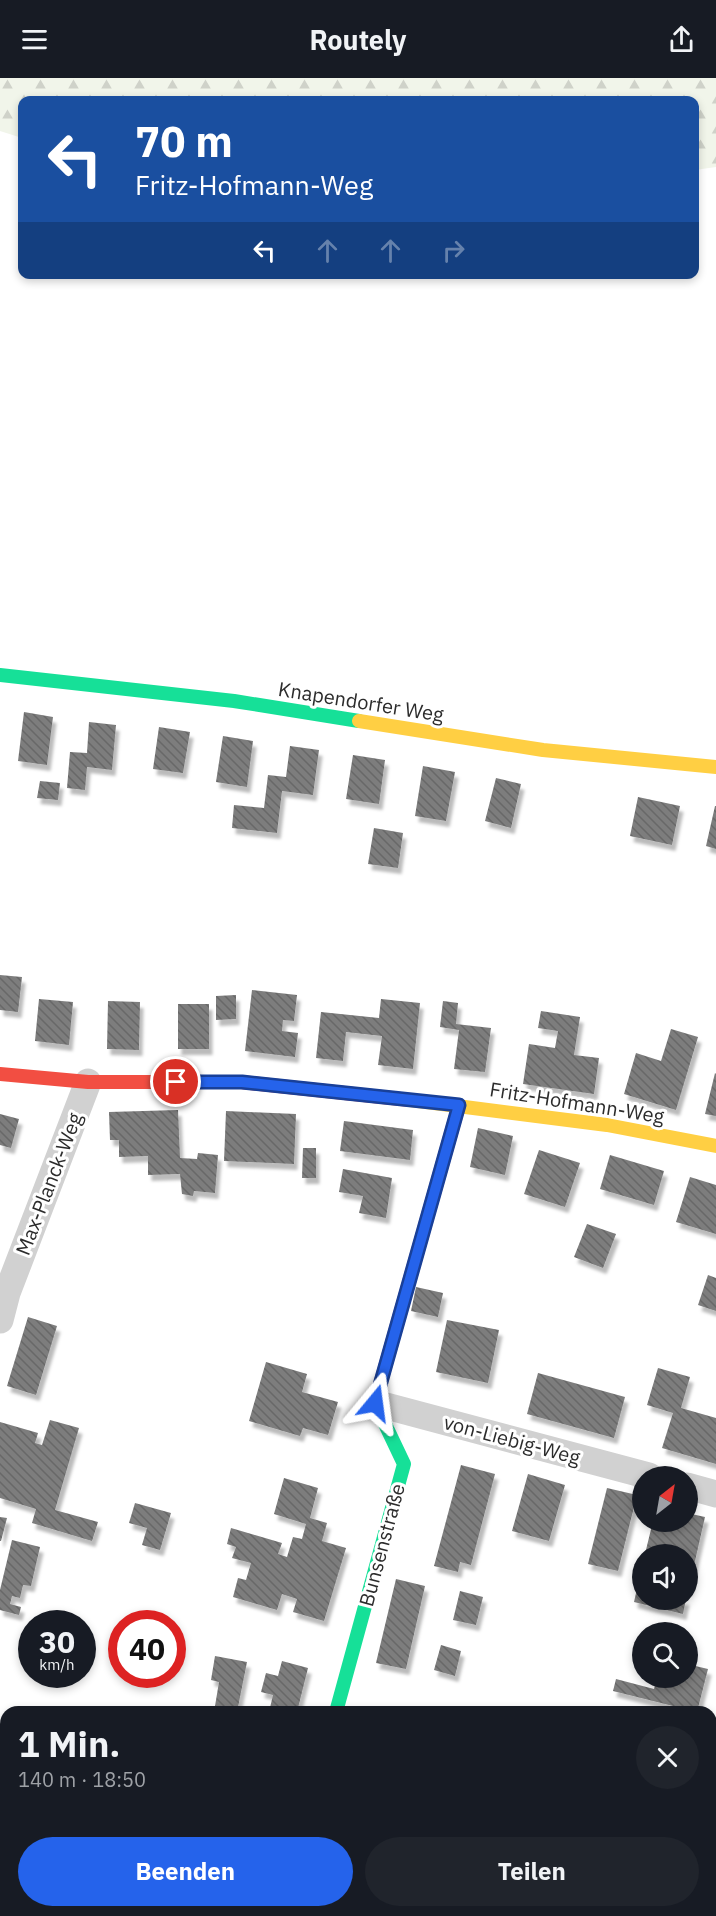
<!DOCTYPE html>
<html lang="de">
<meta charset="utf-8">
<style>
:root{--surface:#171b24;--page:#20242c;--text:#f1f3f6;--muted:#9ea1a6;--accent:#2563eb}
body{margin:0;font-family:"IBM Plex Sans",sans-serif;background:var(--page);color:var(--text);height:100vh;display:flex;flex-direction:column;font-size:22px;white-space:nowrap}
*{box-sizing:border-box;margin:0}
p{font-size:20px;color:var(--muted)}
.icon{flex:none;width:33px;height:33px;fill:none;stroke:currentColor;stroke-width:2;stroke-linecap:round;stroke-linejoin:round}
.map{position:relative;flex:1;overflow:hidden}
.drawer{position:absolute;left:0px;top:1628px;width:717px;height:212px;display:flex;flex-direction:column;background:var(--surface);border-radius:18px 18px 0 0;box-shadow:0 3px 9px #0003}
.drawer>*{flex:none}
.guide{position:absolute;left:18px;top:18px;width:681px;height:183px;border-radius:12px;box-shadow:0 3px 9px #0003;background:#1a4fa0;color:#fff;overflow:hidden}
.needle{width:39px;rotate:31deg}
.buttons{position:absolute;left:632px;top:1388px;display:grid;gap:12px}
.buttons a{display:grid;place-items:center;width:66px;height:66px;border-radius:50%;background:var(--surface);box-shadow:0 3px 9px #0003;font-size:30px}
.speed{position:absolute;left:18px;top:1532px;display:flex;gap:12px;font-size:30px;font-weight:700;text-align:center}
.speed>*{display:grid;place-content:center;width:78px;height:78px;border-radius:50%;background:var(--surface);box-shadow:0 3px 9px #0003;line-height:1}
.speed small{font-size:15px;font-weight:400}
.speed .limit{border:9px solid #d22;background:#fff;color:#111}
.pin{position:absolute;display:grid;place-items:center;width:51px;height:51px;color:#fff;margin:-26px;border:3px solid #fff;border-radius:50%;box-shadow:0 2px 6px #0007}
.me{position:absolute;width:66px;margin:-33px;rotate:16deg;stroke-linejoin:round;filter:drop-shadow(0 0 4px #0008)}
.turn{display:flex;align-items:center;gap:21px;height:126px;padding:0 18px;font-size:27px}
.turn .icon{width:78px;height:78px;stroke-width:2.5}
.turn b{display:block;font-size:42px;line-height:51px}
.lanes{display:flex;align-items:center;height:57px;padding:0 18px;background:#0003;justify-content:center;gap:30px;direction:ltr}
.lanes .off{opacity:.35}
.round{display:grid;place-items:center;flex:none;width:63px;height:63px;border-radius:32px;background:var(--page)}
.summary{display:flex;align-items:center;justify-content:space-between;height:102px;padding:0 18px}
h1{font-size:36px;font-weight:700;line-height:45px}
.button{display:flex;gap:12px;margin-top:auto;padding:12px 18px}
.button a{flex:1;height:69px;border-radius:36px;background:var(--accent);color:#fff;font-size:24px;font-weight:700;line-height:69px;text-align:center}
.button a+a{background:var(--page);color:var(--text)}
header{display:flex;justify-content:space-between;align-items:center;height:78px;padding:0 18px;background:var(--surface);font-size:27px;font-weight:700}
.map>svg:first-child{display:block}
.forest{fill:url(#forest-firs)}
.building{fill:url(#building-back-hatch);filter:url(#shadow)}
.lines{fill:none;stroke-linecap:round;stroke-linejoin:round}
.street{stroke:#d1d1d1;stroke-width:27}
.fast{stroke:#16e098;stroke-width:14}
.slow{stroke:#ffcf43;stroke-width:14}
.jam{stroke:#f24e42;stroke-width:14}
.route-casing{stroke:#184099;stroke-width:15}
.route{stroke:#2563eb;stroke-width:10}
.labels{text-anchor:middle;stroke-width:6;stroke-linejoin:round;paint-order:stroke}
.street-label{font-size:20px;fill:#2c2c2c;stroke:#fff}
</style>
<header><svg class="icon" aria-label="menu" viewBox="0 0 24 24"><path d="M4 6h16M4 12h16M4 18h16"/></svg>Routely<svg class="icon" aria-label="share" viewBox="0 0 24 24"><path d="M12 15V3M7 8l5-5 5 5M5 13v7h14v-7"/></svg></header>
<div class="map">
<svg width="716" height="1838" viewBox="0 0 716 1838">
<defs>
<pattern id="forest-firs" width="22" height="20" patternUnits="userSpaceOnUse" patternTransform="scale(1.5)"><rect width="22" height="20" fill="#f1f5ea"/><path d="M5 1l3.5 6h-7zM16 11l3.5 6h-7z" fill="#cfd2c9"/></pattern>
<pattern id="building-back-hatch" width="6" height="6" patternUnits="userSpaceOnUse" patternTransform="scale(1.5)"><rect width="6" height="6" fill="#7d7d7d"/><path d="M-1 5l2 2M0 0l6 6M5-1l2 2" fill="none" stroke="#676767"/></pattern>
<filter id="shadow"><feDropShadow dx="3.5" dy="6" stdDeviation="1.5" flood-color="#0004"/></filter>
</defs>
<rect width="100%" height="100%" fill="#fff"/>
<path class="forest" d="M0 0H716V89L695 92 694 22H22V60L0 53Z"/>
<path class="building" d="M24 634 53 639 47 687 18 683Z
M89 644 116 647 112 692 87 689 85 712 67 710 70 674 87 675Z
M159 649 190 654 183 695 153 691Z
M223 658 253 663 247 709 216 704Z
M290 668 319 672 313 717 282 713 277 755 232 750 234 727 264 730 268 697 286 699Z
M353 677 385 682 379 726 346 721Z
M423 688 455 694 446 743 415 738Z
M496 700 521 706 511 750 485 743Z
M40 703 60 705 58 722 37 720Z
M638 719 680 728 672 767 630 758Z
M715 728H716V771L706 768Z
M374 750 403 755 398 790 368 786Z
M0 897 22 899 18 934 0 932Z
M252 912 297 917 294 943 283 942 282 953 298 955 295 979 245 973Z
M236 917V941L216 942V918Z
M39 921 73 924 69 967 35 963Z
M381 921 420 925 413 991 378 987 382 958 346 954 343 983 316 980 321 934 379 940Z
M108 923 140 924 139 972 107 971Z
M443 923 458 925 456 946 491 950 485 994 454 991 459 952 440 949Z
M178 926H209V971H178Z
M541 933 580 939 574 977 599 980 594 1016 523 1006 529 966 555 970 558 953 538 950Z
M671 951 698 959 676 1032 624 1016 636 975 661 983Z
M715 995 716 996V1038L705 1036Z
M178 1032 180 1080 197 1081 198 1075 218 1077 215 1115 194 1113 193 1118 182 1116 180 1096 148 1097V1078L119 1079V1062H110L109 1034Z
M226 1033 296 1036 294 1086 224 1083Z
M0 1036 19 1041 11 1070 0 1067Z
M344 1043 413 1052 410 1082 340 1073Z
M478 1050 513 1058 505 1097 470 1089Z
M303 1070H316V1100H302Z
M539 1072 580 1085 565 1129 524 1116Z
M610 1077 664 1093 654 1127 600 1111Z
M343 1091 392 1100 386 1140 359 1135 363 1118 339 1114Z
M690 1099 716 1107V1156L676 1144Z
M587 1146 616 1156 603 1190 574 1179Z
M708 1197 716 1200V1233L698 1227Z
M416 1209 443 1215 438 1239 411 1233Z
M28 1239 57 1248 36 1317 7 1308Z
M447 1242 499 1252 488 1305 436 1294Z
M266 1284 307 1296 302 1314 338 1324 328 1357 303 1350 300 1358 249 1343Z
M658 1290 690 1299 681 1330 716 1340V1386L662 1370 673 1335 647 1327Z
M538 1295 625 1319 614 1360 527 1336Z
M50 1342 79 1350 55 1432 98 1444 92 1463 32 1445 36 1431 0 1420V1344L38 1355 35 1365 42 1367Z
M461 1387 495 1396 471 1487 460 1484 458 1494 434 1488Z
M528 1396 565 1407 549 1463 512 1453Z
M284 1400 318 1410 310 1440 327 1445 322 1463 346 1470 324 1543 293 1534 297 1521 282 1516 277 1532 233 1519 238 1500 246 1502 251 1485 232 1480 236 1469 227 1466 231 1450 282 1465 278 1476 287 1479 293 1459 302 1461 306 1446 274 1436Z
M607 1410 637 1417 618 1493 588 1486Z
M135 1425 171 1435 160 1472 142 1467 147 1450 129 1445Z
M687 1435 705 1439 688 1514 687 1476H645L653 1443H687Z
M0 1439 7 1440 1 1463H0Z
M12 1462 40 1469 31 1508 23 1507 20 1520 12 1518 10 1526 21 1529 19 1537 0 1532V1512Z
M641 1493 642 1521H686L683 1536 634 1524Z
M396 1501 425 1508 406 1591 376 1585Z
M460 1513 483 1519 476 1547 453 1542Z
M441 1567 461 1573 455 1598 434 1592Z
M215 1578 247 1584 237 1634H214L219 1604 211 1602Z
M282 1583 308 1590 297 1634H269L273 1617 261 1614 266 1595 278 1598Z
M687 1586 708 1591 697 1634 613 1613 616 1601 654 1611 657 1599H687Z
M711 1810 716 1812V1838L704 1835V1833H711Z
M158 1833H246L244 1838H157Z
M307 1833H324L343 1838H306Z
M368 1833H391L390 1838H367Z"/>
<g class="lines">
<path class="street" d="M0 1242 7 1215 88 1004
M375 1325 649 1398
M687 1408 716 1416
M711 1674 716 1655
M279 1838 281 1833
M666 1838 668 1833"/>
<path class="fast" d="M0 597 234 623 359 643
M336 1634 404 1386 375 1325 380 1307"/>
<path class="slow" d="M359 643 543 672 716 689
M410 1022 607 1047 716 1068"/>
<path class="jam" d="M0 996 88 1004H241L410 1022
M380 1307 459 1027"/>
</g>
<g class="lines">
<defs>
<path id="route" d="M176 1004H242L459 1027 375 1325"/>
</defs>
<use href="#route" class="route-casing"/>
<use href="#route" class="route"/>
</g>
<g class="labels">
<g class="street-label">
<text transform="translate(361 624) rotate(9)" y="7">Knapendorfer Weg</text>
<text transform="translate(577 1025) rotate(9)" y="7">Fritz-Hofmann-Weg</text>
<text transform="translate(49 1106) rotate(-69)" y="7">Max-Planck-Weg</text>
<text transform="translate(512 1362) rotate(15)" y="7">von-Liebig-Weg</text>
<text transform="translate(382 1467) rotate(-75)" y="7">Bunsenstraße</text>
</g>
</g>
</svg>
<div class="buttons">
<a><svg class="needle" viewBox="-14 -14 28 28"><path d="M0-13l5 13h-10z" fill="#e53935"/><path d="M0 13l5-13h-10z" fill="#9ea1a6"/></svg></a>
<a><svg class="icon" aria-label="sound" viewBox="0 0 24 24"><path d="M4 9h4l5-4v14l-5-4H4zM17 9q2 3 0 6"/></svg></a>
<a><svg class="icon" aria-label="search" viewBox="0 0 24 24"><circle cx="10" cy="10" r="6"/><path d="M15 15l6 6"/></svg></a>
</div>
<div class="speed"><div>30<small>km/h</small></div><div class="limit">40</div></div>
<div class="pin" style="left:176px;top:1004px;background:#d93025"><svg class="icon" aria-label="arrive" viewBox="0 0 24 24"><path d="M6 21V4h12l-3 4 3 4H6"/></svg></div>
<svg class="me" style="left:375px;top:1325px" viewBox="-20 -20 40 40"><path d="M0-17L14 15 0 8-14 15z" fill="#2563eb" stroke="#fff" stroke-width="4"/></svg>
<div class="guide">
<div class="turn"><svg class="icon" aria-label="left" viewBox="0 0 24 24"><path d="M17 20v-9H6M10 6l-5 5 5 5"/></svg><div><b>70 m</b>Fritz-Hofmann-Weg</div></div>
<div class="lanes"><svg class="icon" aria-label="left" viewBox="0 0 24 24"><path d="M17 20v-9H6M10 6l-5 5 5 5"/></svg><svg class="icon off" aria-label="ahead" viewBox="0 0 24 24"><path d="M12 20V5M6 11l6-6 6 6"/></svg><svg class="icon off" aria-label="ahead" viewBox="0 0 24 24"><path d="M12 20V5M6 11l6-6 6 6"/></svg><svg class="icon off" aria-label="right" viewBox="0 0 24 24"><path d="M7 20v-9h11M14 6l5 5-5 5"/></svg></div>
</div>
<section class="drawer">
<div class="summary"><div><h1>1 Min.</h1><p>140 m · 18:50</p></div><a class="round"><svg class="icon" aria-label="close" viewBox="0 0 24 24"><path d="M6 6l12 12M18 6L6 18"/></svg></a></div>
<div class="button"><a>Beenden</a><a>Teilen</a></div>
</section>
</div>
